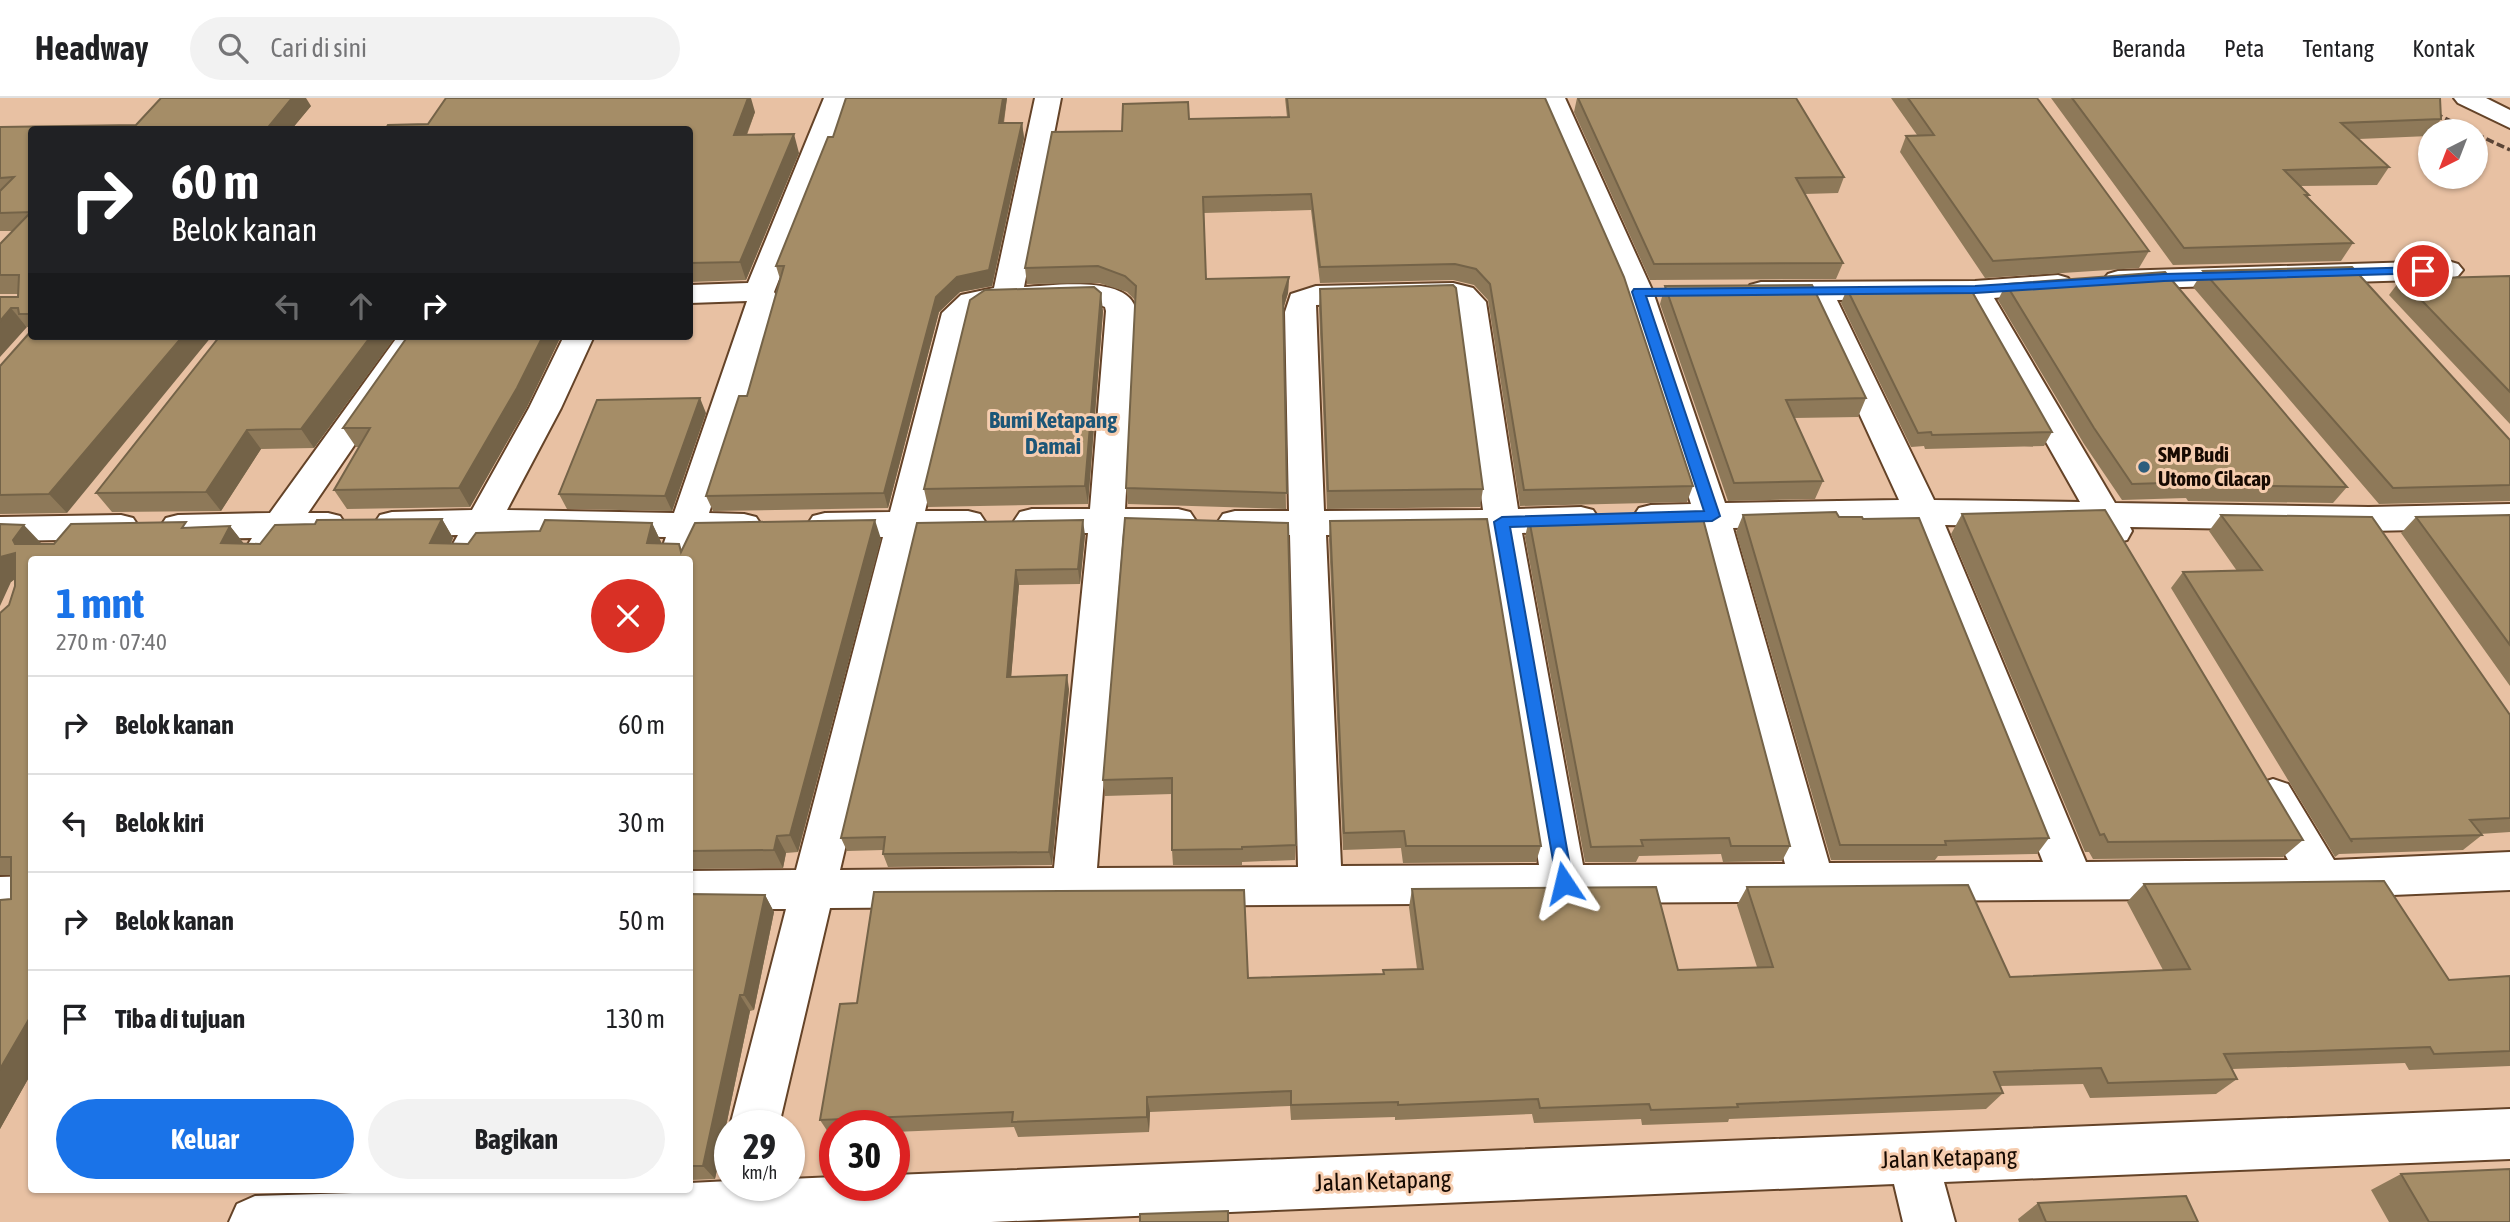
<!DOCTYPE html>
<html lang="id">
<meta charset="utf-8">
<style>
:root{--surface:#fff;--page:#f2f2f2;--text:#202124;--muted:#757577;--line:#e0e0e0;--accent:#1a73e8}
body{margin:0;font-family:"Asap Condensed",sans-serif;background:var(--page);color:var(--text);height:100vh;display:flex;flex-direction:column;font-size:26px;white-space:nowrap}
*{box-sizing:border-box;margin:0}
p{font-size:23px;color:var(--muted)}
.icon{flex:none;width:38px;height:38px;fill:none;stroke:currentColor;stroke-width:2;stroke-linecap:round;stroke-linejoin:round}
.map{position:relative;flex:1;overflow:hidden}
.drawer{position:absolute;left:28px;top:458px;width:665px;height:637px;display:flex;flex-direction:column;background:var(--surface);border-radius:7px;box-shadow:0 2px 5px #0004}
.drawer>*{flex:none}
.hud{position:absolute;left:28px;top:28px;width:665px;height:214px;border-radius:7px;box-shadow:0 2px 5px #0004;background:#202124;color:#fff;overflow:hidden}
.needle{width:46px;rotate:222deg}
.tools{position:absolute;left:2418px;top:21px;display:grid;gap:14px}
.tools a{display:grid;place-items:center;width:70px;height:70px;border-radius:50%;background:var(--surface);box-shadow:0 2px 5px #0004;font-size:35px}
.speed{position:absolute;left:714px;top:1012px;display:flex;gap:14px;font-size:35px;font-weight:700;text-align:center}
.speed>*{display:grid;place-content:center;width:91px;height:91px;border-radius:50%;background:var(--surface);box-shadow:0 2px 5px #0004;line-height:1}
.speed small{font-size:18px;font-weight:400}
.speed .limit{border:10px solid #d22;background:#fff;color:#111}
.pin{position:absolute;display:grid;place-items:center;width:60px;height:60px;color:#fff;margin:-30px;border:4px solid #fff;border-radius:50%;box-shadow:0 2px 7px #0007}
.me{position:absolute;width:77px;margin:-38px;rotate:350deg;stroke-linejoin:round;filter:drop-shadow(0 0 5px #0008)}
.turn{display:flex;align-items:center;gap:24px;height:147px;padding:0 28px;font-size:32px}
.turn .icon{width:91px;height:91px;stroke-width:2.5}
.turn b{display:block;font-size:49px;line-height:60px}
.lanes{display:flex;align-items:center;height:66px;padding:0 28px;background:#0003;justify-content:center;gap:35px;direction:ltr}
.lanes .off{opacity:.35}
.round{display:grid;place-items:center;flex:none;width:74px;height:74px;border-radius:37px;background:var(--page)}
.summary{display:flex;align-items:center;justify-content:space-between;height:119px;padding:0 28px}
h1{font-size:42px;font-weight:700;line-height:52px;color:var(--accent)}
.button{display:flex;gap:14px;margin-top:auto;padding:14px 28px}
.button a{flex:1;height:80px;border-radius:42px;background:var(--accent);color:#fff;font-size:28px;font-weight:700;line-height:80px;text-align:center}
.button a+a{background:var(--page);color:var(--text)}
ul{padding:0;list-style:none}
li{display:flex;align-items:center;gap:21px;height:98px;padding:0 28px;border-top:2px solid var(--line)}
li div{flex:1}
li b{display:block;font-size:26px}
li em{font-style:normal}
header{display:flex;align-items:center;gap:42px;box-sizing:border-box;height:98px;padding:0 35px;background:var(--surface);border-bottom:2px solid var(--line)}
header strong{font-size:33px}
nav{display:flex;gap:38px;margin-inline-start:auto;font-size:24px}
.search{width:490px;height:63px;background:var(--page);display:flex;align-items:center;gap:18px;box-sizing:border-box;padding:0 24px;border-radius:38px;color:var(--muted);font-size:26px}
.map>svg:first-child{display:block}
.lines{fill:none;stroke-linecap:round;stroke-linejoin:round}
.minor-casing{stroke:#644328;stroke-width:4}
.minor{fill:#fff;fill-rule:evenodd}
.rail{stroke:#5b4536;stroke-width:3.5;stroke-dasharray:8 3.5;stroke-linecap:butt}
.wall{fill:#8e7959}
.shaded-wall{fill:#746348}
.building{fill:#a58d67;stroke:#746348;stroke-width:2}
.route{fill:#1a73e8;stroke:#114b97;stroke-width:2}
.poi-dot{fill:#2e5e7d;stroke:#f6cdaf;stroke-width:2.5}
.labels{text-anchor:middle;stroke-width:6;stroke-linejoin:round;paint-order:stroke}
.poi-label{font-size:21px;font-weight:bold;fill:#170a02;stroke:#f6cdaf;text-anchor:start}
.neighbourhood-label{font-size:23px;font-weight:bold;fill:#1d5677;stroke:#f6cdaf}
.near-street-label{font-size:24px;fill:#170a02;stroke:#f6cdaf}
</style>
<header>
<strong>Headway</strong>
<div class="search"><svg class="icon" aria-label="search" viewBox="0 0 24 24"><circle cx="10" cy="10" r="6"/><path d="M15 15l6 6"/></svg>Cari di sini</div>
<nav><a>Beranda</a><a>Peta</a><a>Tentang</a><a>Kontak</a></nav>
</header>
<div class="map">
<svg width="2510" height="1124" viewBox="0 0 2510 1124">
<rect width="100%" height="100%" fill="#e8c1a3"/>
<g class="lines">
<defs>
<path id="minor" d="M824 0H850L774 194 778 200 709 415 744 416 756 419 762 428 756 437 744 440H701L690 470V462H658L666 439 494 437 480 462H444L458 437 392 438 380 435 374 426 380 417 392 414 472 412 529 310 564 238H594L561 310 507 412 674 415 747 203 690 205V187L748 185Z
M1035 0H1061L1024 189C1052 188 1130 176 1136 213L1125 411H1178L1190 414 1196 423 1190 432 1178 435H1123L1097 770 1298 769 1290 437H1235L1223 434 1217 425 1223 416 1235 413H1289L1285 214 1291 196 1316 188 1453 185 1473 190 1486 204 1518 411 1581 409 1593 412 1599 421 1593 430 1581 433 1522 435 1583 767 1785 766 1698 430 1651 431 1639 428 1633 419 1639 410 1651 407 1691 406 1623 194 1539 0H1565L1653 194 1725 405 1899 402 1807 202H1761L1750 199 1746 193 1750 187 1761 184 1975 183 2058 177 2068 180 2073 186 2068 192 1994 200 2115 405 2369 409 2510 406V430L2369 433 2130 429 2132 433 2127 442 2114 445 2101 442 2094 429 1945 427 2086 764 2288 762 2252 698 2258 686 2273 681 2288 686 2334 762 2510 754V792L2322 800 830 810 779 1027 730 1028 786 811H690V773L796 772 883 439H825L813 436 807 427 813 418 825 415 890 414 942 215 961 197 994 190ZM1965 201 2080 404 1934 402 1837 202ZM1452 203 1456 207 1483 412 1324 413 1316 207ZM1096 205 1105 209 1106 213 1090 411H1032L1020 414 1014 423 1020 432 1032 435H1088L1054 770 840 772 919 438 968 437 980 434 986 425 980 416 968 413H925L971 219 987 208ZM1909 426 2043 764 1829 765 1733 430ZM1486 436 1539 767 1341 768 1326 437Z
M2454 0H2486L2510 12V30L2458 5Z
M2448 163 2458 166 2463 172 2458 178 2448 181 2118 191 2108 188 2103 182 2108 176 2118 173Z
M398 238H429L308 415H328L340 418 346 427 340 436 328 439 290 440 275 462H238L252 440 178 441 166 438 160 429 166 420 178 417 270 415Z
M121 417 133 420 139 429 133 438 121 441 0 443V419Z
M32 778V816L0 817V779Z
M2510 1011V1061L1944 1084 1955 1124H1903L1894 1086 991 1124H229L237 1106 255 1098 451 1092H690V1085L730 1083V1087H789V1081L835 1079V1087H894V1077Z"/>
</defs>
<use href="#minor" class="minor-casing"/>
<use href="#minor" class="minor"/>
<path class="rail" d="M2404 0 2471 33
M2476 36 2510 52"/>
</g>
<path class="wall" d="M846 0H1007L1004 25H1022L1024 40 992 188 960 194 939 214 888 410 713 413 706 398 747 298 780 181 776 168 833 39Z
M1285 0H1470L1693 388 1687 404 1520 408 1488 202 1474 187 1453 182 1320 185 1311 112 1204 115 1206 181 1289 179 1288 195 1283 212 1286 411 1128 406 1126 390 1135 202 1127 194 1099 185 1027 186 1025 170 1122 33 1189 21 1287 19Z
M1577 0H1796L1844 79 1838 95 1805 96 1843 165 1836 181 1650 182 1574 14Z
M1891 0H2037L2149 153 2139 170 1985 180 1900 54 1906 38 1917 37Z
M2051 0H2440L2441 21 2433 33H2431L2429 38 2359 41 2389 69 2377 87 2301 88 2309 97 2308 99 2353 145 2341 163 2173 167Z
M311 8 291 32H32V232L30 229H27L0 199H18V196H0V146L12 133H0V29L136 27Z
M755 14 747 37 799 55 746 182 690 184V32L428 26Z
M2203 173 2510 342V403L2379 406 2193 189Z
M2510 178V326L2389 197 2401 181Z
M2006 186 2347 389 2333 405 2188 403 2186 400 2122 402 2084 346 1998 202Z
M1665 188 1866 300 1858 319 1794 320 1823 383 1815 401 1728 403 1660 206Z
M1320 191 1483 391 1480 409 1327 411 1319 210Z
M1847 191 2052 334 2044 348 1925 351 1924 348 1911 349 1841 205Z
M1103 213 1088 406 928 409 924 391Z
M220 238H396L314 350 261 351 221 413 112 414 96 395Z
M408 238H561L527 309 470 409 347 411 334 392 359 349H356L343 330Z
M0 268 67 415 0 416Z
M706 315 672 413 567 411 559 396Z
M1962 416 2303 742 2283 759 2093 761 2089 754H2085L1951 436Z
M1743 417 1839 419 2049 740 2037 756 1938 758 1935 762H1831L1736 434Z
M2221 417 2510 617V734L2480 736 2482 737 2463 752 2339 756 2335 759 2171 490 2183 474 2237 473 2209 433Z
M2510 417V588L2401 435 2416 419Z
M1125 420 1296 747 1295 762 1242 764V767H1173L1172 752V696L1105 698 1103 682Z
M442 421 453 440 451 446H468L540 433 652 425 661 444V445L679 446 682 452 881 441 798 754 786 755 783 770 690 771V462H32V974L0 1031V802L11 801V777H0V515L9 507 15 488V481L11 484 0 426 42 446H54L190 429 230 428 244 446H260Z
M1529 421 1790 748 1782 763 1723 764 1721 756 1639 758 1636 764H1585L1525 439Z
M1330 423 1541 748 1536 764 1403 765 1401 750 1343 752 1329 442Z
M917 425 1085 437 1080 486 1019 487 1011 578 1069 591 1052 767 888 769 883 756V752L847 753 841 740Z
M2144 786 2449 882 2510 878V968L2409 972 2405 965 2232 971 2237 981 2216 996 2090 1000 2083 986 2000 988 2003 995 1986 1011 1729 1021 1728 1024 1642 1027 1641 1021 1534 1025 1532 1016 1395 1022V1019L1291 1022 1290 1008 1150 1014 1149 1034 1018 1039 1014 1029 894 1034V1027H835V1036L830 1037 820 1022 1248 880 1383 876V872L1417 871 1409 809 1412 791 1678 872 1757 869 1737 807 1747 789 2010 879 2163 872 2127 804Z
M690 796 765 797 774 814 754 912 750 913 715 1081 690 1082Z
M2401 1076 2510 1124H2389L2371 1092Z
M2038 1105 2198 1124H2019L2018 1121Z"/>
<path class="shaded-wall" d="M292 0H306L311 8 291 32H266Z
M748 0H751L755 14 739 56 734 37Z
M1003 0H1007L1001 40 999 25Z
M1022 25 1024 40 992 188 960 194 939 214 888 410 884 395 936 199Z
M794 36 799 55 746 182 740 164Z
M1289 179 1288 195 1282 214 1283 198Z
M1101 195 1103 213 1088 406 1085 388Z
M11 210 27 229 0 259V223Z
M183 238H212L67 415 49 396Z
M371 238H396L314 350 301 331Z
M543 238H561L527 309 470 409 459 390Z
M700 300 706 315 672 413 665 398Z
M247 332 261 351 221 413 206 394Z
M442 421 453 440 443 462 430 445Z
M875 422 881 441 798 754 790 737Z
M1083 422 1085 437 1080 486 1078 471Z
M652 425 661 444 656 462 647 445Z
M24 427 42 446H15L13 442Z
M230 428 245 447 221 445Z
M15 455 20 477 11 484 0 508V459Z
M1016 472 1019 487 1010 593 1007 579Z
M1067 577 1069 591 1052 767 1049 754Z
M777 738 786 755 783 770 774 752Z
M765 797 774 814 754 912 744 897Z
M740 897 750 913 715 1081 703 1068Z
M32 916V974L0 1031V971Z
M1147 999 1150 1014 1149 1034 1147 1019Z"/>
<path class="building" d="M161 0H292L266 32H32V216H19L18 210H11L0 223V199H18L19 177H0V146L31 114 0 115V93L14 79 0 80V29L136 27Z
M446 0H748L734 37 794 36 740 164 690 165V32H385L388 27 428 26Z
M846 0H1003L999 25H1022L989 172 957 179 936 199 884 395 706 398 739 298H747L784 168H776L828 39H833Z
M1287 0H1545L1624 179 1693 388 1524 392 1490 186 1476 171 1455 166 1320 169 1311 96 1203 99 1206 181 1289 179 1283 198 1287 395 1126 390 1136 188 1125 178 1098 168 1025 170 1052 34 1122 33 1123 6 1188 4 1189 21 1289 19Z
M1578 0H1796L1844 79 1796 80 1843 165 1654 166Z
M1908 0H2037L2149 153 1993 163 1906 38 1934 37Z
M2072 0H2440L2441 21 2341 25 2389 69 2284 72 2309 97H2305L2353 145 2184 150Z
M2352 169 2510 342V387L2393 390 2203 173Z
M2165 174 2347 389 2200 387 2197 384 2132 386 2094 330 2006 186Z
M2510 178V294L2401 181Z
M1453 187 1456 190 1483 391 1328 393 1320 191Z
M1812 187 1866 300 1786 302 1823 383 1734 385 1665 188Z
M1094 189 1101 195 1085 388 924 391 970 202 985 192Z
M1970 190 2052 334 1932 337 1931 334 1918 335 1847 191Z
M32 232V238H183L49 396 0 397V268Z
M220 238H371L301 331 247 332 206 394 96 395Z
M408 238H543L517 290 459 390 334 392 370 330H343Z
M700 300 665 398 559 396 597 302Z
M2105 412 2303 742 2108 744 2104 736 2100 737 1962 416Z
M1836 414 1839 419H1862L1863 421 1919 420 2049 740 1945 743 1946 747H1840L1743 417Z
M1702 417 1790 748H1731L1729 740 1641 742 1643 748 1591 749 1529 421Z
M2221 417 2372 419 2510 617V720L2470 722 2482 737 2351 741 2352 744 2183 474 2262 472Z
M2510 417V547L2416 419Z
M1125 420 1288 425 1296 747 1242 749V751L1172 752V680L1103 682Z
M442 421 430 445 468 446 476 435 540 433 545 422 652 425 647 445 679 446 681 454 695 425 875 422 790 737 777 738 774 752 690 753V462H32V916L0 971V802L11 801V759H0V515L9 507 15 488V455L0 459V426L24 427 13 442 15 446H54L71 426 186 424 182 430 230 428 221 445 260 446 275 427 315 426 317 422Z
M1487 421 1541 748H1406L1404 733 1344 735 1330 423Z
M1083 422 1078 471 1016 472 1007 579 1067 577 1049 754 883 756 885 739 841 740 917 425Z
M2384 783 2449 882 2510 878V953L2434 956 2430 949 2224 956 2237 981 2108 985 2101 970 1994 974 2003 995 1737 1006 1738 1009 1651 1012 1649 1006 1540 1010 1538 1001 1398 1007V1004L1291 1007V993L1147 999V1019L1012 1024 1013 1014 820 1022 840 906 857 905 874 794 1244 792 1248 880 1384 876 1383 872 1423 871 1412 791 1656 789 1678 872 1773 869 1747 789 1968 787 2010 879 2190 871 2144 786Z
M690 796 765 797 744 897H740L703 1068H690Z
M2510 1071V1124H2429L2401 1076Z
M2186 1098 2198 1124H2046L2038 1105Z
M1228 1113V1124H1140V1116Z"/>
<path class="route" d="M2423 169 2427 170V175L2164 183 1975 195 1646 198 1720 418 1712 423 1510 429 1573 785 1571 791 1564 793 1558 791 1494 424 1502 419 1704 413 1632 194 1634 191 1975 188 2164 176Z"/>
<circle class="poi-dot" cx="2144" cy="369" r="7"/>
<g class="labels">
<g class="poi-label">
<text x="2158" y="364">SMP Budi<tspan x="2158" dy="24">Utomo Cilacap</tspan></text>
</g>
<g class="neighbourhood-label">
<text x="1053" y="330">Bumi Ketapang<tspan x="1053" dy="26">Damai</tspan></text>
</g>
<g class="near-street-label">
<text transform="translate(1949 1060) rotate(-2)" y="8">Jalan Ketapang</text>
<text transform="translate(1383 1083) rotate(-2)" y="8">Jalan Ketapang</text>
</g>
</g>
</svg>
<div class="tools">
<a><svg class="needle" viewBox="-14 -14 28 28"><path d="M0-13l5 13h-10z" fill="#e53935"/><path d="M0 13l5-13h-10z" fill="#757577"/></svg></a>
</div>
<div class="speed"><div>29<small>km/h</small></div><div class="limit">30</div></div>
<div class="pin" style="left:2423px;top:173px;background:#d93025"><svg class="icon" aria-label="arrive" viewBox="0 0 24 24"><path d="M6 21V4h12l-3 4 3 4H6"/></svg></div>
<svg class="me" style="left:1564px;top:785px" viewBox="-20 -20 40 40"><path d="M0-17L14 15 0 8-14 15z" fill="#1a73e8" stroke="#fff" stroke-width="4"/></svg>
<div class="hud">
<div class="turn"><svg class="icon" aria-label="right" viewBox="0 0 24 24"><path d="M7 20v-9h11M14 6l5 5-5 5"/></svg><div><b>60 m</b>Belok kanan</div></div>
<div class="lanes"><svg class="icon off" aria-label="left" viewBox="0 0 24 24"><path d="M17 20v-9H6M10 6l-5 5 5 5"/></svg><svg class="icon off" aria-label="ahead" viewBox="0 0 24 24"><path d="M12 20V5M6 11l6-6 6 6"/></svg><svg class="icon" aria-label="right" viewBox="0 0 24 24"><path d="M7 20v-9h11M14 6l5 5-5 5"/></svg></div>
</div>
<section class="drawer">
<div class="summary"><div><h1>1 mnt</h1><p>270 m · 07:40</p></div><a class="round" style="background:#d93025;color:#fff"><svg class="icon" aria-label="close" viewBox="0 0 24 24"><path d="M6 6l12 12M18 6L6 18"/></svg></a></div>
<ul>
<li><svg class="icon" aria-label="right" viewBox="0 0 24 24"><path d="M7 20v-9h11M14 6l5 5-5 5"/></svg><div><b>Belok kanan</b></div><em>60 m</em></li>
<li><svg class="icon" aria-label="left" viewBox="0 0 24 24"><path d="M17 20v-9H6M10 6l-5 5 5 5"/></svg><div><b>Belok kiri</b></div><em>30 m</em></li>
<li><svg class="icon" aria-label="right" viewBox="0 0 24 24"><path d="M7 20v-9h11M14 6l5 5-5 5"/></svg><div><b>Belok kanan</b></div><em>50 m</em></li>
<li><svg class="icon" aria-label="arrive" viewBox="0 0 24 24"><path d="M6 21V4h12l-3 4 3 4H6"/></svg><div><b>Tiba di tujuan</b></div><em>130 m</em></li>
</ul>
<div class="button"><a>Keluar</a><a>Bagikan</a></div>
</section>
</div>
